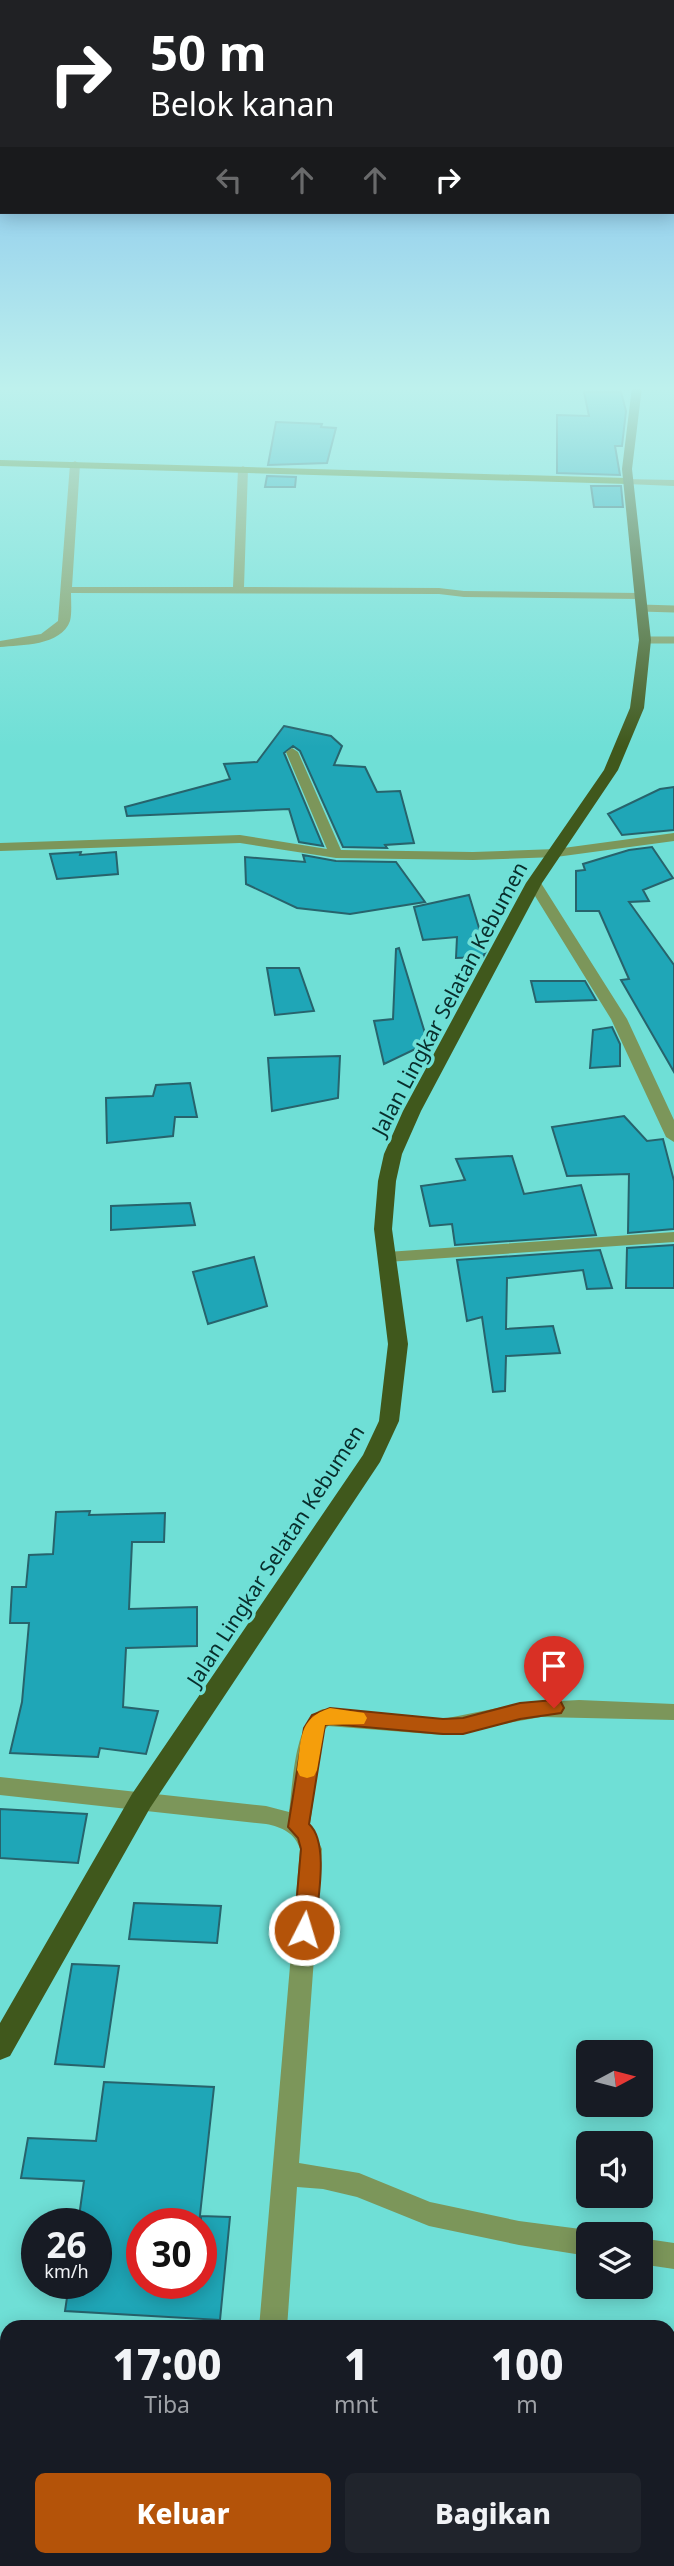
<!DOCTYPE html>
<html lang="id">
<style>
:root{--surface:#171b24;--page:#20242c;--text:#f1f3f6;--muted:#9ea1a6;--accent:#b45309}
body{margin:0;font-family:"Noto Sans",sans-serif;background:var(--page);color:var(--text);height:100vh;display:flex;flex-direction:column;font-size:26px;white-space:nowrap}
*{box-sizing:border-box;margin:0}
p{font-size:23px;color:var(--muted)}
.icon{flex:none;width:38px;height:38px;fill:none;stroke:currentColor;stroke-width:2;stroke-linecap:round;stroke-linejoin:round}
.map{position:relative;flex:1;overflow:hidden}
.sheet{position:absolute;left:0px;top:2320px;width:676px;height:247px;display:flex;flex-direction:column;background:var(--surface);border-radius:21px 21px 0 0;box-shadow:0 4px 18px #0003}
.sheet>*{flex:none}
.banner{position:absolute;left:0px;top:0px;width:676px;height:214px;box-shadow:0 4px 18px #0003;background:#202124;color:#fff;overflow:hidden}
.needle{width:46px;rotate:83deg}
.controls{position:absolute;left:576px;top:2040px;display:grid;gap:14px}
.controls a{display:grid;place-items:center;width:77px;height:77px;border-radius:10px;background:var(--surface);box-shadow:0 4px 18px #0003;font-size:35px}
.speed{position:absolute;left:21px;top:2208px;display:flex;gap:14px;font-size:35px;font-weight:700;text-align:center}
.speed>*{display:grid;place-content:center;width:91px;height:91px;border-radius:50%;background:var(--surface);box-shadow:0 4px 18px #0003;line-height:1}
.speed small{font-size:18px;font-weight:400}
.speed .limit{border:10px solid #d22;background:#fff;color:#111}
.pin{position:absolute;display:grid;place-items:center;width:60px;height:60px;color:#fff;margin:-72px -30px;border-radius:50% 50% 50% 0;rotate:-45deg;box-shadow:0 0 7px #0007}
.pin .icon{rotate:45deg}
.me{position:absolute;width:77px;margin:-38px;rotate:5deg;stroke-linejoin:round;filter:drop-shadow(0 0 5px #0008)}
.turn{display:flex;align-items:center;gap:24px;height:147px;padding:0 35px;font-size:32px}
.turn .icon{width:91px;height:91px;stroke-width:2.5}
.turn b{display:block;font-size:49px;line-height:60px}
.lanes{display:flex;align-items:center;height:66px;padding:0 35px;background:#0003;justify-content:center;gap:35px;direction:ltr}
.lanes .off{opacity:.35}
.eta{display:flex;justify-content:space-evenly;align-items:center;height:119px;text-align:center}
.eta b{font-size:42px;font-weight:800;line-height:49px}
.primary-button{display:flex;gap:14px;margin-top:auto;padding:14px 35px}
.primary-button a{flex:1;height:80px;border-radius:10px;background:var(--accent);color:#fff;font-size:28px;font-weight:800;line-height:80px;text-align:center}
.primary-button a+a{background:var(--page);color:var(--text)}
.map>svg:first-child{display:block}
.building{fill:#1fa6b7;stroke:#27636c;stroke-width:2}
.lines{fill:none;stroke-linecap:round;stroke-linejoin:round}
.service{stroke:#7c965a;stroke-width:7}
.minor{fill:#7c965a;fill-rule:evenodd}
.tertiary{fill:#7c965a;fill-rule:evenodd}
.secondary{fill:#567b10;fill-rule:evenodd}
.trunk{fill:#40581c;fill-rule:evenodd}
.route{fill:#b45309;stroke:#753606;stroke-width:2}
.slow{fill:#f59e0b}
.labels{text-anchor:middle;stroke-width:7;stroke-linejoin:round;paint-order:stroke}
.street-label{font-size:21px;fill:#082e2c;stroke:#6fdfd6}
</style>
<div class="map">
<svg width="674" height="2566" viewBox="0 0 674 2566">
<rect width="100%" height="100%" fill="#6fdfd6"/>
<path class="building" d="M584 392H621L626 411 622 446H615L620 475 557 473V415L589 416Z
M276 422 322 424 321 427 336 428 327 463 268 465Z
M267 476 296 477 295 487H265Z
M591 486H621L623 507H594Z
M284 726 331 736 342 746 334 765 365 767 377 792 400 791 414 843 385 845 387 848 343 847 300 751 293 746 284 753 323 846 299 842 289 809 127 816 125 807 230 779 224 764 257 762Z
M674 787V830L622 835 608 814 660 789Z
M652 847 673 878 643 890 649 901 629 902 674 965V1072L621 980 629 979 599 911H576V871L585 870 583 864 629 850Z
M81 852 80 855 116 852 118 874 57 879 50 854Z
M303 855 336 861 396 862 425 902 350 914 297 908 246 884 245 857 305 862Z
M469 895 486 951 483 957 456 958 457 937 423 940 414 907Z
M399 948 428 1043 384 1064 374 1021 393 1019 396 949Z
M267 968H299L314 1011 275 1015Z
M531 981H585L596 1000 536 1002Z
M612 1027 620 1044V1066L590 1068 593 1030Z
M340 1056 338 1098 272 1111 268 1058Z
M190 1083 197 1117H175L173 1136 107 1143 106 1098 153 1096 156 1085Z
M624 1116 647 1141 663 1139 674 1181V1229L628 1233 629 1174 567 1176 552 1127Z
M512 1156 524 1194 581 1185 596 1235 455 1245 452 1224 430 1226 421 1186 465 1180 456 1159Z
M190 1203 195 1225 111 1230V1206Z
M674 1245V1288H626L627 1248Z
M600 1250 612 1288 587 1289 583 1270 507 1278 506 1329 553 1326 560 1353 506 1356 505 1391 493 1392 482 1317 467 1321 457 1260Z
M254 1257 267 1306 208 1324 193 1272Z
M90 1511 89 1515 165 1513 164 1542H132L129 1609 197 1607V1646L126 1648 123 1707 158 1711 146 1754 100 1748 98 1757 10 1753 22 1702 29 1623H10L12 1587H26L29 1555 53 1554 56 1512Z
M0 1809 87 1814 78 1863 0 1858Z
M134 1903 221 1906 217 1943 129 1939Z
M72 1964 119 1966 104 2067 55 2064Z
M104 2082 214 2087 199 2224H142V2284H201V2216L230 2217 220 2320 65 2311 69 2284H96V2224H78L84 2181 21 2178 28 2138 96 2141Z"/>
<g class="lines">
<path class="service" d="M641 608 674 609
M645 640H674"/>
<path class="minor" d="M75 461 80 464 72 587H233L238 469 243 466 248 469 244 587 439 588 464 591 639 593 645 596 639 599 464 597 439 594 71 593C71 602 72 613 70 621 61 646 21 645 0 647V641L41 634 58 621 70 464Z
M292 748 298 752 341 850 473 852 556 849 674 833V841L556 857 473 860 336 858 240 843 0 851V843L240 835 327 849 286 752Z
M534 879 541 883 627 1019 674 1120V1142L666 1137 611 1019 527 883Z
M674 1232V1242L387 1262 378 1257 387 1252Z
M579 1700 674 1704V1720L541 1717 443 1735 328 1726 323 1731 310 1824 322 1849 299 2163 359 2173 430 2202 519 2221 588 2230 598 2235H588V2256L519 2245 429 2226 357 2197 323 2189 297 2187 287 2328H259L300 1849C295 1833 282 1827 266 1824L0 1795V1777L266 1806 289 1812C293 1784 294 1718 323 1709L443 1719 522 1703Z
M640 2238 674 2243V2269L640 2264Z
M239 2560H269V2566H239Z"/>
<path class="tertiary" d="M623 479 674 480V486L627 484 622 481Z"/>
<path class="secondary" d="M0 460 627 478 632 481 627 484 0 466Z"/>
<path class="trunk" d="M632 387H642L632 469 651 640 644 708 618 770 542 883 421 1111 402 1154 396 1181 392 1229 408 1344 399 1421 380 1462 150 1808 10 2056 0 2060V2023L132 1794 363 1455 379 1421 388 1344 374 1229 378 1181 384 1154 403 1111 526 883 604 770 630 708 639 640 622 469Z"/>
</g>
<linearGradient id="sky" x2="0" y2="1"><stop stop-color="#6eb0ed"/><stop offset="0.52" stop-color="#bef1ed"/><stop offset="1" stop-color="#bef1ed" stop-opacity="0"/></linearGradient>
<rect width="674" height="747" fill="url(#sky)"/>
<path class="route" d="M554 1700 561 1702 564 1708 561 1713 520 1719 463 1734H443L331 1724 325 1725 309 1824C330 1843 317 1903 315 1930L312 1936 304 1939 297 1936 294 1930 301 1849 298 1838 288 1827 304 1728 312 1715 330 1708 443 1719 463 1718 520 1703Z"/>
<path class="slow" d="M330 1708 364 1713 367 1718 364 1724 325 1725 317 1770 314 1776 307 1778 300 1776 297 1770C302 1740 297 1719 330 1708Z"/>
<g class="labels">
<g class="street-label">
<text transform="translate(450 999) rotate(-62)" y="7">Jalan Lingkar Selatan Kebumen</text>
<text transform="translate(276 1556) rotate(-57)" y="7">Jalan Lingkar Selatan Kebumen</text>
</g>
</g>
</svg>
<div class="controls">
<a><svg class="needle" viewBox="-14 -14 28 28"><path d="M0-13l5 13h-10z" fill="#e53935"/><path d="M0 13l5-13h-10z" fill="#9ea1a6"/></svg></a>
<a><svg class="icon" aria-label="sound" viewBox="0 0 24 24"><path d="M4 9h4l5-4v14l-5-4H4zM17 9q2 3 0 6"/></svg></a>
<a><svg class="icon" aria-label="layers" viewBox="0 0 24 24"><path d="M12 4l9 5-9 5-9-5zM3 14l9 5 9-5"/></svg></a>
</div>
<div class="speed"><div>26<small>km/h</small></div><div class="limit">30</div></div>
<div class="pin" style="left:554px;top:1708px;background:#d93025"><svg class="icon" aria-label="arrive" viewBox="0 0 24 24"><path d="M6 21V4h12l-3 4 3 4H6"/></svg></div>
<svg class="me" style="left:304px;top:1930px" viewBox="-20 -20 40 40"><circle r="17" fill="#b45309" stroke="#fff" stroke-width="3"/><path d="M0-11L8 9 0 5-8 9z" fill="#fff"/></svg>
<div class="banner">
<div class="turn"><svg class="icon" aria-label="right" viewBox="0 0 24 24"><path d="M7 20v-9h11M14 6l5 5-5 5"/></svg><div><b>50 m</b>Belok kanan</div></div>
<div class="lanes"><svg class="icon off" aria-label="left" viewBox="0 0 24 24"><path d="M17 20v-9H6M10 6l-5 5 5 5"/></svg><svg class="icon off" aria-label="ahead" viewBox="0 0 24 24"><path d="M12 20V5M6 11l6-6 6 6"/></svg><svg class="icon off" aria-label="ahead" viewBox="0 0 24 24"><path d="M12 20V5M6 11l6-6 6 6"/></svg><svg class="icon" aria-label="right" viewBox="0 0 24 24"><path d="M7 20v-9h11M14 6l5 5-5 5"/></svg></div>
</div>
<section class="sheet">
<div class="eta">
<div><b>17:00</b><p>Tiba</p></div>
<div><b>1</b><p>mnt</p></div>
<div><b>100</b><p>m</p></div>
</div>
<div class="primary-button"><a>Keluar</a><a>Bagikan</a></div>
</section>
</div>
